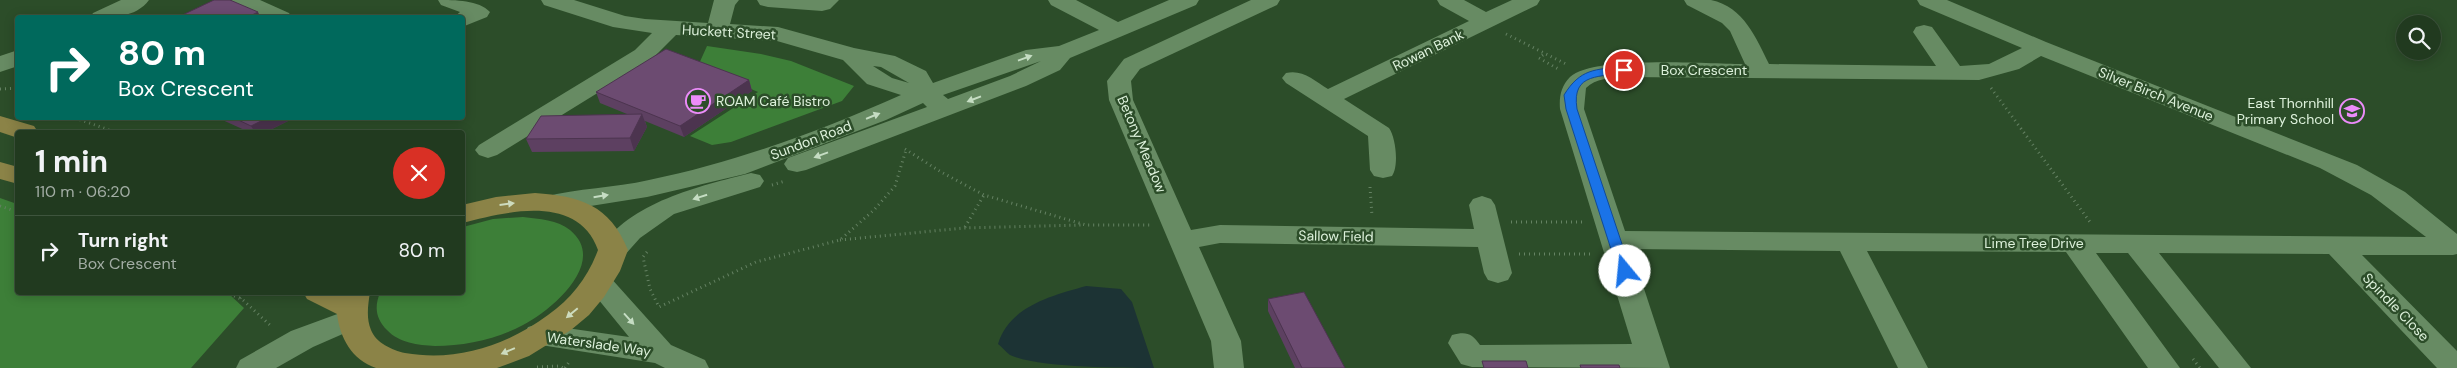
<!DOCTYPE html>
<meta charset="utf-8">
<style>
:root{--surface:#213a1f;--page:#294128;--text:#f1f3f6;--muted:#a2ada4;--line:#3e543d}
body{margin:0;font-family:"DM Sans",sans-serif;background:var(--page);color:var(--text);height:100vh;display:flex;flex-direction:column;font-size:19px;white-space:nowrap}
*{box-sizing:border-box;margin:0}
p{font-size:16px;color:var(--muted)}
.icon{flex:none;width:28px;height:28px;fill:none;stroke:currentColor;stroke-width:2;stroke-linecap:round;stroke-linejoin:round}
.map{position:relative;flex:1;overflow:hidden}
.panel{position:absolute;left:15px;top:130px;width:450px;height:165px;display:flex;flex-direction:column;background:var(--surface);border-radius:5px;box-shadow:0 2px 12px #0003,0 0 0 1px var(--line)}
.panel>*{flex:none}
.banner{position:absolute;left:15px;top:15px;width:450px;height:105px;border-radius:5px;box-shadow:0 2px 12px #0003,0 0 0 1px var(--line);background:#00695c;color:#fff;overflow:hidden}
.fabs{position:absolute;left:2396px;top:15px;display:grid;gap:10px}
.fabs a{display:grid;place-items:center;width:45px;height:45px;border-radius:50%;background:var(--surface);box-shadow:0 2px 12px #0003,0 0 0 1px var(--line);font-size:25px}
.pin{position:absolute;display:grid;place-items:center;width:42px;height:42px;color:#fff;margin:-21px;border:2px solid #fff;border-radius:50%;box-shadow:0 1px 5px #0007}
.me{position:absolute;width:55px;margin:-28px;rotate:343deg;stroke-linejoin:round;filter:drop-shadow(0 0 4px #0008)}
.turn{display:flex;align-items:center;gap:18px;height:105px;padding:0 20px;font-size:22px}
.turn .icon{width:65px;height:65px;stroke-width:2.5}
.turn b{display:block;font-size:35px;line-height:42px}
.round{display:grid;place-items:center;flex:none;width:52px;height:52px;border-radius:26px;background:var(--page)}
.overview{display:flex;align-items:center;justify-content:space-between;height:85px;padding:0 20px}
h1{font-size:30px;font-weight:700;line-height:38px}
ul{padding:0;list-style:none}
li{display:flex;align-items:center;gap:15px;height:70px;padding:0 20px;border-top:1px solid var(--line)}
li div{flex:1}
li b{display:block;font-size:19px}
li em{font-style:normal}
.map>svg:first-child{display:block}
.green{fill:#3d7f38}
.water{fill:#1c3334}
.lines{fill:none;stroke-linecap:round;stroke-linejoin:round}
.path{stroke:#658263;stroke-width:3;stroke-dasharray:1 4;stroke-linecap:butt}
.minor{fill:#678b63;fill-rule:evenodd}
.major{fill:#8b8347;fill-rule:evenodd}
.wall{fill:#5d4061}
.shaded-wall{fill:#4c344f}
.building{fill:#6c4b71;stroke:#4c344f}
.oneway{fill:#c5ddc3}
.oneway2{fill:#cddbbd}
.route{fill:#1a73e8;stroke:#114b97}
.labels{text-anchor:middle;stroke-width:5;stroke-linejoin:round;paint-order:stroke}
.street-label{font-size:14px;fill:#ddf1db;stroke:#2c4d29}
.poi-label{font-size:14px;fill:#ddf1db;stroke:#2c4d29;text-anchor:start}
</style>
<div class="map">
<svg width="2457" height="368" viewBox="0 0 2457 368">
<rect width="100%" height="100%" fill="#2c4d29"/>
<path class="green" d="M707 46 761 54 791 61 854 86 842 101 731 142 712 145 690 136 758 92 698 66Z
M0 198 17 204 18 292 228 293 244 308 191 368H0Z
M523 217C539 219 558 220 570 230 609 262 551 311 523 325 497 339 465 346 435 346 418 345 399 343 387 330 376 319 374 307 380 293L462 292 463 227 493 219Z"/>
<path class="water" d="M1086 286 1121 289 1132 302 1154 368C1120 368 1038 368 1010 355 1006 352 1002 347 998 344 1010 306 1051 296 1086 286Z"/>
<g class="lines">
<path class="path" d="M1506 34 1568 65
M1543 55 1539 58 1560 70
M1991 88 2090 222
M0 89 18 88
M75 118 115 132
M905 149 941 172 984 195 1086 225H1150
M772 185 785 181
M1370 187 1372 216
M0 206 18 212
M1511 222H1583
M965 227 984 195
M840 240 964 228 1083 225
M647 252 643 257 650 289 659 307 756 262 840 240 874 210 895 186 906 150
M1519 254H1592
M225 292 243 300 272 327
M240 298 247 292
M2193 359 2200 368
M537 367 560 366 563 368
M565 368 569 362"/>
<path class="minor" d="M121 0H149C136 18 110 18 90 18L93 13Z
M231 0H260L289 13 292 18C272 18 244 18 231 0Z
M438 0C455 0 479 0 490 12L487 17 462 27V18H453L460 12 441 5Z
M541 0H574L625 16 645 19 708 23 714 0H739L735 5 730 24 778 27 854 48 895 56 926 71 933 83 1026 50 1059 46 1099 30 1051 5 1048 0H1076L1118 22 1169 0H1199L1196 5 1070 58 1060 70 1026 86 806 170 797 172 788 170 784 164 788 158 927 107 923 103 886 120 745 174 647 197 553 212 544 209 540 203 544 197C578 188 614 188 649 180 736 162 820 131 901 95L867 84 843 60 777 41 676 35 651 60 497 155 488 158 479 155 475 150 479 145 635 50 652 33 613 27 544 5ZM1041 61 1010 76 948 99 943 95ZM873 66 881 67 909 83 892 78Z
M757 0H839L830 9 822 11 768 7 760 5Z
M1251 0H1280L1277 5 1140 69 1131 81 1133 100 1191 230 1220 225 1474 229 1469 205 1473 199 1482 196 1491 199 1495 205 1512 273 1508 280 1498 283 1488 280 1484 273 1478 247 1220 243 1199 247 1241 341 1244 368H1214L1211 341 1109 100 1107 81 1124 59Z
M1437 0H1464L1486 12 1512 0H1540L1537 5 1344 99 1389 128C1396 138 1399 166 1392 176L1383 178 1374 176 1370 170 1368 136 1286 83 1282 78 1286 73C1302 69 1314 80 1328 89L1469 21 1440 5Z
M1684 0C1693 0 1703 0 1711 0 1744 7 1756 38 1769 64L1936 66 1913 32 1916 27 1924 25 1932 27 1960 66 1989 64 2022 48 1920 5 1917 0H1947L2046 42 2357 165 2405 192 2457 234V254L2453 255H2362L2457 351V368H2437L2329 254 2159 253 2251 368H2219L2128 253H2096L2180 368H2148L2066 252 1867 251 1928 368H1898L1840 251 1631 249 1670 368 1472 367 1461 364 1448 343 1452 335C1466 331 1472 333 1480 345L1632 344 1560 109C1559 97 1561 86 1570 77 1592 55 1711 64 1745 64L1730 31 1722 23 1687 5ZM2041 56 2320 168 2371 195 2426 237 1625 231 1584 109 1586 88C1596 78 1610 78 1624 77L1979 80 2019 69Z
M18 50V66L0 72V56Z
M751 173 760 175 764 181 760 187 674 214 640 238 623 257 613 259 603 257 599 250C629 202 700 186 751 173Z
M599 273 609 276 671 345 705 360 709 368H665L655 363 528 343 524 335 528 327 539 324 629 337 585 283 589 276Z
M351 309 361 312 366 319 361 326 313 347 276 368H236L240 360 291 331Z"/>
<path class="major" d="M0 116 34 126 38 132H18V138L0 132Z
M0 162 18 167V184L0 179Z
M535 193C580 196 610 205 628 250L620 271 604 297 589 315 571 330 529 356 497 368H376C352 360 340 338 337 314L307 299 303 292H370C368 305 366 318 371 330 376 343 392 350 405 353 456 362 506 346 548 315 572 298 588 277 598 250 578 194 508 211 462 223V205L496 197Z"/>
</g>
<path class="wall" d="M749 80 752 91 684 137 645 121 647 127 634 151 532 152 526 139 627 114 600 103 596 92Z
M218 118H294L266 132H249Z
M1268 299 1345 368H1295L1268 311Z"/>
<path class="shaded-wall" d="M258 12 261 18H246Z
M749 80 752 91 684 137 680 126Z
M642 114 647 127 634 151 630 138Z
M267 118H294L266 132H255L251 126Z"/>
<path class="building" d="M214 0H230L258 12 246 18H176Z
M666 49 749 80 680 126 596 92Z
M642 114 630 138 526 139 541 116Z
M234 118H267L251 126Z
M1304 292 1345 368H1302L1268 299Z
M1482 361H1526L1528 368H1484Z
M1580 365H1619L1620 368H1581Z"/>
<defs><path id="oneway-solid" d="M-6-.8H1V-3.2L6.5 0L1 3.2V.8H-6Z" transform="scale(1.25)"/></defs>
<g class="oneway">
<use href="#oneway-solid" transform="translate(1025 58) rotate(-20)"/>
<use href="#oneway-solid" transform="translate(974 99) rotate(159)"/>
<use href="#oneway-solid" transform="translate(873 116) rotate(-22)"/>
<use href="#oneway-solid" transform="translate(821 155) rotate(160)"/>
<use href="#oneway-solid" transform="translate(601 196) rotate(-9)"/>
<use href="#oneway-solid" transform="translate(700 197) rotate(162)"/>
<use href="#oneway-solid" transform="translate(629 319) rotate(48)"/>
</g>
<g class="oneway2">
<use href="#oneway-solid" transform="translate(507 204) rotate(-7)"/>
<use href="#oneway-solid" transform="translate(572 313) rotate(140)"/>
<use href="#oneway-solid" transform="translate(508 351) rotate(157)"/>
</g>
<path class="route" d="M1624 67 1629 70 1628 72C1602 78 1571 71 1577 109L1631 271 1625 275 1618 271 1566 109 1564 95C1580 69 1595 69 1624 67Z"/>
<defs>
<symbol id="cafe-ring" viewBox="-11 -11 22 22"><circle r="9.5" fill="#2c4d29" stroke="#ec8cfa" stroke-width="1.5"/><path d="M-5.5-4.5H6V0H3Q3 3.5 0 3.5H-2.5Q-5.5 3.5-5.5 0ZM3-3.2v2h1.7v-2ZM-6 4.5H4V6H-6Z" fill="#ec8cfa"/></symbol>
<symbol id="school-ring" viewBox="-11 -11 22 22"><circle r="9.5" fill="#2c4d29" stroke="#ec8cfa" stroke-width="1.5"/><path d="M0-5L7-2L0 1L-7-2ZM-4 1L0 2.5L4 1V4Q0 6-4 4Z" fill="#ec8cfa"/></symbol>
</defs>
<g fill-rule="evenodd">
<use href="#cafe-ring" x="684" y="87" width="28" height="28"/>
<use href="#school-ring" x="2338" y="97" width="28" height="28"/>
</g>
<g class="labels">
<g class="street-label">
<text transform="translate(729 32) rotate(3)" y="5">Huckett Street</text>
<text transform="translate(1428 50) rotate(-26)" y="5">Rowan Bank</text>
<text x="1704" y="75">Box Crescent</text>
<text transform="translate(2156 94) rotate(22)" y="5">Silver Birch Avenue</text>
<text transform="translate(811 140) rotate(-21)" y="5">Sundon Road</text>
<text transform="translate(1142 144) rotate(67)" y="5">Betony Meadow</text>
<text transform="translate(1336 236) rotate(1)" y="5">Sallow Field</text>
<text x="2034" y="248">Lime Tree Drive</text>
<text transform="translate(2396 307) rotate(46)" y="5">Spindle Close</text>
<text transform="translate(599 344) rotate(8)" y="5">Waterslade Way</text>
</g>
<g class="poi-label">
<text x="716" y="106">ROAM Café Bistro</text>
<text x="2334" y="108" text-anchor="end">East Thornhill<tspan x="2334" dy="16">Primary School</tspan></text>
</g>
</g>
</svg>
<div class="fabs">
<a><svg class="icon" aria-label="search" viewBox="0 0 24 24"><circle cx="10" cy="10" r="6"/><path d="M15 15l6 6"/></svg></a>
</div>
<div class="pin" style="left:1624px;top:70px;background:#d93025"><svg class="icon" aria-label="arrive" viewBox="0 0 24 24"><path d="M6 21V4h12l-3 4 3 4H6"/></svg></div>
<svg class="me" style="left:1625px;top:271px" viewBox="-20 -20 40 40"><circle r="19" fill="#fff"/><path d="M0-13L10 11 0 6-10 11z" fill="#1a73e8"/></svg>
<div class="banner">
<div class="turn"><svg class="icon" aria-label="right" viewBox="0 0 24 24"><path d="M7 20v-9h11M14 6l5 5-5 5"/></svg><div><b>80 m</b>Box Crescent</div></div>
</div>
<section class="panel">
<div class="overview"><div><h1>1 min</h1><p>110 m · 06:20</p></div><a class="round" style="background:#d93025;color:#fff"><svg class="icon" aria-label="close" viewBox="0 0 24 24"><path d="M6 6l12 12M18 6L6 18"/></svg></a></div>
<ul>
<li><svg class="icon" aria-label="right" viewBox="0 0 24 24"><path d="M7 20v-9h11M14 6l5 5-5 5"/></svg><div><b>Turn right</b><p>Box Crescent</p></div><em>80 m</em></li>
</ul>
</section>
</div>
